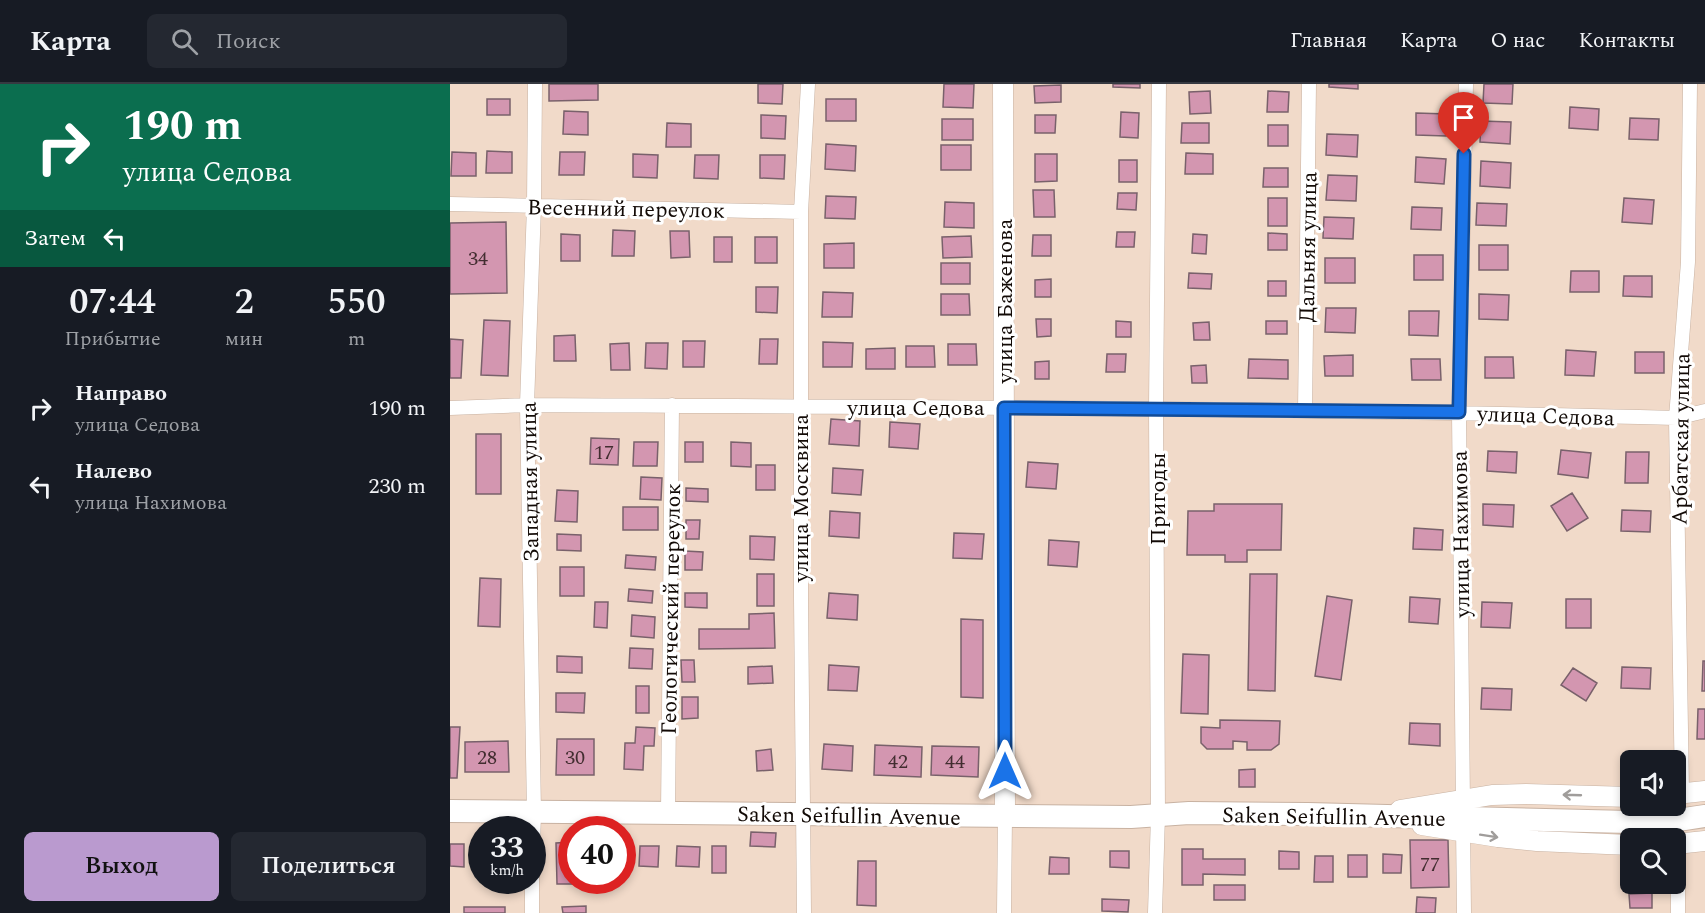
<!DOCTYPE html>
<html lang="ru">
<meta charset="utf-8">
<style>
:root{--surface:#171b24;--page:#242831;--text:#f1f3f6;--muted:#9ea1a6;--line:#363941;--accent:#ba9acf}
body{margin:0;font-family:Spectral,serif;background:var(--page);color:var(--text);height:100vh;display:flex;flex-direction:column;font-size:22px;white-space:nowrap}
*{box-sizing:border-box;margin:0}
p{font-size:20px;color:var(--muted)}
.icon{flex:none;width:33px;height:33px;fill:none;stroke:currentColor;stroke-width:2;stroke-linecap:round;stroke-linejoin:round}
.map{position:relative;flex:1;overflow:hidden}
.details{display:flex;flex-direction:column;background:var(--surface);width:450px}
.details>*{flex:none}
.guide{background:#0b6e4f;color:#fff;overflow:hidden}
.controls{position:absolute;left:1170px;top:666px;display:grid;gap:12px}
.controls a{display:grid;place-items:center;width:66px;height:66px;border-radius:9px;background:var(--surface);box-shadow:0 3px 9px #0003;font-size:30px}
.speed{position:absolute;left:18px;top:732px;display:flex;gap:12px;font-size:30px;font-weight:700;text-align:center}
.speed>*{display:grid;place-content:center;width:78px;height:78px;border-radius:50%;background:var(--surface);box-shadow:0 3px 9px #0003;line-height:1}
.speed small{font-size:15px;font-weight:400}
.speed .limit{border:9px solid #d22;background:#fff;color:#111}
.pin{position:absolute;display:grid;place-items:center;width:51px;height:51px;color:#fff;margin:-62px -26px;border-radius:50% 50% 50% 0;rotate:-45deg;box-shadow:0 0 6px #0007}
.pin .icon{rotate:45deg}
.me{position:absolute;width:66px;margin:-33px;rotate:0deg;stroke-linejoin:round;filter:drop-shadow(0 0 4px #0008)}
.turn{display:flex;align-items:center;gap:21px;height:126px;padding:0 24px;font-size:27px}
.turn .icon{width:78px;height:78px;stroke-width:2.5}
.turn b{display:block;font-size:42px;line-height:51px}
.then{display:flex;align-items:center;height:57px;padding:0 24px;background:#0003;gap:12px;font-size:22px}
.eta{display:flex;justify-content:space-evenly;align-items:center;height:102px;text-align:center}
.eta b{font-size:36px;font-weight:600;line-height:42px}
.primary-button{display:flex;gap:12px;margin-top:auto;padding:12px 24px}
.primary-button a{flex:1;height:69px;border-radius:9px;background:var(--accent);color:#111;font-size:24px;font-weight:600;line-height:69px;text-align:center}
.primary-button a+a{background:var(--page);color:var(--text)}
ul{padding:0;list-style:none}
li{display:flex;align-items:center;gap:18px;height:78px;padding:0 24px}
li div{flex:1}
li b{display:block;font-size:22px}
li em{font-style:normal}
header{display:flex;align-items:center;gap:36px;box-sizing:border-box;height:84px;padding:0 30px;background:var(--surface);border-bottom:2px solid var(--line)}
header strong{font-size:28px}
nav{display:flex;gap:33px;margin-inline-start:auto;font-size:21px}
.search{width:420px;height:54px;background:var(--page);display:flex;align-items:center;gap:15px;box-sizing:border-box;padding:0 21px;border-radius:9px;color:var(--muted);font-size:22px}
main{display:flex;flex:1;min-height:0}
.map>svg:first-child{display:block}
.building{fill:#d396b0;stroke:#79616b;stroke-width:1.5}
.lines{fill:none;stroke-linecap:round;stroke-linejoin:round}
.street-casing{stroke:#c8b2a2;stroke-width:15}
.secondary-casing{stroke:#c8b2a2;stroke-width:21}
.primary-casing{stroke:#c8b2a2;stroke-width:24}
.street{stroke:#fff;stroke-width:14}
.secondary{stroke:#fff;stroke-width:20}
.primary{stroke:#fff;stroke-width:22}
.oneway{stroke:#a09d9b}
.route-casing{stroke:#114b97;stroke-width:15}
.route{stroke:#1a73e8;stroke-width:10}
.labels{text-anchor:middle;stroke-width:6;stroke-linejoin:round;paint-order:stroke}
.number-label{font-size:20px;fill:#422d30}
.street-label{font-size:22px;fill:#120a06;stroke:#fff}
</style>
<header>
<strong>Карта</strong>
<div class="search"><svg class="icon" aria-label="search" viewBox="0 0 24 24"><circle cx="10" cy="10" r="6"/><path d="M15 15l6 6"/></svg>Поиск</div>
<nav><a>Главная</a><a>Карта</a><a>О нас</a><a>Контакты</a></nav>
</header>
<main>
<section class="details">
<div class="guide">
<div class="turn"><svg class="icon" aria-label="right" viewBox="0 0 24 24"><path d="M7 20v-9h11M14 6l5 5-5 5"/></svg><div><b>190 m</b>улица Седова</div></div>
<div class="then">Затем<svg class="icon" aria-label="left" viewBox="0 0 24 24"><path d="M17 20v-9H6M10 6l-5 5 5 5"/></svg></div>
</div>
<div class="eta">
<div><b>07:44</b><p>Прибытие</p></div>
<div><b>2</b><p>мин</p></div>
<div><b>550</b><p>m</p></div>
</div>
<ul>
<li><svg class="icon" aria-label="right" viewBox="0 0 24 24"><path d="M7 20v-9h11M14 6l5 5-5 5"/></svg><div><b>Направо</b><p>улица Седова</p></div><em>190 m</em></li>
<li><svg class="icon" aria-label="left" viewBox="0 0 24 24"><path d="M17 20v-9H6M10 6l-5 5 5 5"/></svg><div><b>Налево</b><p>улица Нахимова</p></div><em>230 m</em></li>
</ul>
<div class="primary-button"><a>Выход</a><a>Поделиться</a></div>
</section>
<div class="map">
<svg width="1255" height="829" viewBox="0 0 1255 829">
<rect width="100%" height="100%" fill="#f1dac9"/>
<path class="building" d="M99 0H148V16L99 17Z
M308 0H333L332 20 308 19Z
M494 0H524L523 24 493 23Z
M663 0H690V4L663 3Z
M879 0H908V5L879 3Z
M1034 0H1063L1062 20 1033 19Z
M611 1V18L585 19 584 2Z
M760 7 761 29 740 30 739 8Z
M818 7 839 8 838 28H817Z
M37 15H60V31H37Z
M376 15H406V37H376Z
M1120 23 1149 25 1148 46 1119 44Z
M114 27 138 28V51L113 50Z
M671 28 689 29 688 54 670 53Z
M966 29 997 30 996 52 966 51Z
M311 31 336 32 335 55 311 54Z
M585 31H606L605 49H585Z
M1180 34 1209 35 1208 56 1179 55Z
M492 35H523V56H492Z
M1031 37 1061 38 1060 60 1030 58Z
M217 39 241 40V63H216Z
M732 39H759V59H731Z
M818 41H838V62H818Z
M877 50 908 51 907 73 876 71Z
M376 60 406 62 405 87 375 85Z
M491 61H521V86H491Z
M37 67 62 68V89H36Z
M2 68 26 69V92H1Z
M110 68H135L134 91H109Z
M736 69 763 70V90H735Z
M183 70 208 71 207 94 183 93Z
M585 70H607V97L585 98Z
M245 71H269L268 95 244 94Z
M310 71H335L334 95 310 94Z
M966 73 996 75 994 100 965 98Z
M669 76H687V98H669Z
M1031 77 1061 79 1060 104 1030 102Z
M814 84H838V103H813Z
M878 91 907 92 906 117 876 116Z
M583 106H604L605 133H584Z
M668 109H687L686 126 667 125Z
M376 112 406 113 405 135 375 134Z
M818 114H837V142H818Z
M1174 114 1204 116 1202 140 1172 138Z
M495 118 524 119V144L494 143Z
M1027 119 1057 120 1056 142 1026 141Z
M962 123 992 124 991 146 961 145Z
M874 133 904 134 903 155 873 154Z
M56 138 57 209 0 210V139Z
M163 146 185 147 184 172H162Z
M220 147H239L240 173 221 174Z
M667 148H685L684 163H666Z
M818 149 837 150V166H818Z
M111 150 130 151V177H111Z
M743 150 757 151 756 170 742 169Z
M583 151H601V172H582Z
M521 152 522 173 493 174 492 153Z
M264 153H282V178H264Z
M305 153H327V179H305Z
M404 159V184H374V160Z
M1029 161H1058V186H1029Z
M964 171H993V196H964Z
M875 174H905V199H875Z
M491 179H520V200H491Z
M1121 187H1149V208H1120Z
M739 189 762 190 761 205 738 204Z
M1174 192H1202V213L1173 212Z
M601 195V213H585V196Z
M818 197H836V212H818Z
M306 203H328L327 229 306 228Z
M373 208 403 209 402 233H372Z
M491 210H519L520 231H491Z
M1029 210 1059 211 1058 236 1029 235Z
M876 224H906L905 249 875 248Z
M959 227H989L988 252 959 251Z
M586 235H601V252L587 253Z
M34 236 60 237 58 292 31 291Z
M666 237 681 238V253H666Z
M816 237H837V250H816Z
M759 238 760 256H744L743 239Z
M125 251 126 277H104V252Z
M0 255 13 256 11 294H0Z
M310 255H328L327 280H309Z
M233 257H255L254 283H233Z
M373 258 403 259 402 283H373Z
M179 259 180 286H161L160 260Z
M196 259H218L217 285 195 284Z
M498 260H526L527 281H498Z
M456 262H484L485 283H456Z
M445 264V285H416V265Z
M1116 266 1146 268 1144 292 1115 291Z
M1185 268H1214V289H1185Z
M657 270H676L675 288H656Z
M903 271V292H875L874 272Z
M1035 273H1063L1064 294H1035Z
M799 275 838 276V295L798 294Z
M961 275H990L991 296H962Z
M599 277V295H585V278Z
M756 281 757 299H742L741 282Z
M381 335 410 337 409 362 379 360Z
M440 338 470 340 468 365 439 363Z
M26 350H51V410H26Z
M141 354 169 355 168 381 140 380Z
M184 358H208L207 382H183Z
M235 358H253V378H235Z
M281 358 301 359V383L281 382Z
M1111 366 1141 369 1138 394 1108 390Z
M1038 367 1067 368 1066 389 1037 387Z
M1176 368H1199L1198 399H1175Z
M578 378 608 380 606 405 576 403Z
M306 381H325V406H306Z
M383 384 413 386 411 411 382 409Z
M191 393 212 394 211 416 190 415Z
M236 404 258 405V418L236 417Z
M107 406 128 407 127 438 105 437Z
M1122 409 1138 434 1117 447 1101 422Z
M764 420H832L831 466H797V478H775V471H737L738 427H764Z
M1033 420 1064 421 1063 443 1033 441Z
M173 423H208V446H173Z
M1172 426 1201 427 1200 448 1171 447Z
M380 427 410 429 409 454 379 452Z
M236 436H250L249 455H236Z
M964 444 993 446 992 466 963 465Z
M504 449 534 450 532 475 503 474Z
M107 450 131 451V467L107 466Z
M300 452 325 453 324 476 300 475Z
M599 456 629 458 627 483 598 481Z
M235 467 253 468 252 486H235Z
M176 471 206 473 205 486 175 484Z
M110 483H134V512H110Z
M307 490H324V522H307Z
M800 490H827L825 607 798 606Z
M30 494 51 495 50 543 28 542Z
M179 505 203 507 202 519 178 517Z
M235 509H257V524L235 523Z
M379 509 408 511 407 536 377 534Z
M877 512 902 516 891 596 865 592Z
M960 513 990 515 988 540 959 538Z
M1116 515H1141V544H1116Z
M145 518H158L157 544 144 543Z
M1032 518 1062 519 1060 544 1031 543Z
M324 529 325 564 249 565V545H299V530Z
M182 531 205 533 204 554 181 552Z
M511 535 533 536V614L511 613Z
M180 564 203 565 202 585 179 584Z
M733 570 759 571 758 630 731 629Z
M107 572 132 573V589L107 588Z
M231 576H244L245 598H232Z
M1253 577H1255V607H1252Z
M379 581 409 583 407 607 378 606Z
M322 582 323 599 298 600V583Z
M1172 583 1201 584 1200 605 1171 604Z
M1123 584 1147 599 1136 617 1111 601Z
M186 602H199V629H186Z
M1032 604 1062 605 1061 626 1031 625Z
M106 609H135L134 629 106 628Z
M232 613H248V634L232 635Z
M1248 625H1255V655H1247Z
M770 636 830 637 829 660 821 666H797V658L783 657V665H757L751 659V643L770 644Z
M960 639 990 640V662L959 660Z
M0 643H10L7 694H0Z
M186 643 205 644 204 662H194L193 686 174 685 175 659H185Z
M107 655H144V691H106Z
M58 657 59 688H15V658Z
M374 660 403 662 402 687 372 685Z
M425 661 472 663 471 693 424 691Z
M482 662 529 663 528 693 481 691Z
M321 665 323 686 307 687 306 667Z
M805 685V703H789V686Z
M301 748 326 749 325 763 300 762Z
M960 756H998L999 803 961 804Z
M122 758V796H131V800H107L106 759Z
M0 760H14V783L0 782Z
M190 762H209L208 783 189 782Z
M227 762 250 763 249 783 226 782Z
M262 762H276V789H262Z
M732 765H753V775H795V791L753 790V801H732Z
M660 767H679V784L660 783Z
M829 767 849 768V785H829Z
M933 770 952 771 951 789H933Z
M898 771H917V793H898Z
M865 772H883V798H864Z
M600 773 619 774V790H599Z
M408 777H426V822L407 821Z
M764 801H795V816H764Z
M1202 809V824H1180L1179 810Z
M967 813 986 814 985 829H966Z
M652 815 679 816 678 828 652 827Z
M136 822V829H113L112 823Z
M14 823H55V829H14Z"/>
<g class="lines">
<defs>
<path id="street" d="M0 120 351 128
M0 324 77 321C460 323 843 324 1226 334L1255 327
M855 327 859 0
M1232 709 1226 334 1238 178 1240 0
M1013 722 1009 328 1016 0
M218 729 222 321
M1013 741 1014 829
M82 796 84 728 77 321 84 122 85 0
M82 829V796
M354 829 351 514V128L358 0
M554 829 555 732
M705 829 708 731 706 324 709 0
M1228 829V760"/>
<path id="secondary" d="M553 0 555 732
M1226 710 1255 707
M950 726 1042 711 1076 710 1180 713
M972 741 1048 753 1087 757 1180 761
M1226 760 1255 757"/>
<path id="primary" d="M0 727 681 733 739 729 858 730 1179 738 1228 736 1255 732"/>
</defs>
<use href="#street" class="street-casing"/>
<use href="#secondary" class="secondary-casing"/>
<use href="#primary" class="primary-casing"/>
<use href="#street" class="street"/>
<use href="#secondary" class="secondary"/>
<use href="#primary" class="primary"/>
</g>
<defs><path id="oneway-shaft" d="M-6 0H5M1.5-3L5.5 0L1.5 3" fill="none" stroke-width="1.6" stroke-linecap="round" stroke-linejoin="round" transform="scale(1.5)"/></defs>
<g class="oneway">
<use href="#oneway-shaft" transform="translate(1122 711) rotate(-178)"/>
<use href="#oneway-shaft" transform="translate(1039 752) rotate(9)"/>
</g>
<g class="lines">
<defs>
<path id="route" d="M555 687 554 324 1009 328 1014 70"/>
</defs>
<use href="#route" class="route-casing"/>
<use href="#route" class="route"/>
</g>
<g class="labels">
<g class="number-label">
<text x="28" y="181">34</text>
<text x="154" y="375">17</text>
<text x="37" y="680">28</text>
<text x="125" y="680">30</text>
<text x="448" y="684">42</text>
<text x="505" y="684">44</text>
<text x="980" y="787">77</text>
</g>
<g class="street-label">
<text transform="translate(176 124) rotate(1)" y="8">Весенний переулок</text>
<text transform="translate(857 163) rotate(-89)" y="8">Дальняя улица</text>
<text transform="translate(554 217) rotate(-90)" y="8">улица Баженова</text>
<text x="466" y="331">улица Седова</text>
<text transform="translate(1096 331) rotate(2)" y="8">улица Седова</text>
<text transform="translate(1230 355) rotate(-89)" y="8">Арбатская улица</text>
<text transform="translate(79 398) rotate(-91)" y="8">Западная улица</text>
<text transform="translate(350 414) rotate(-90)" y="8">улица Москвина</text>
<text transform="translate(707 415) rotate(-90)" y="8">Пригоды</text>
<text transform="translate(1010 450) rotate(-91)" y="8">улица Нахимова</text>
<text transform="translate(220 525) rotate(-89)" y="8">Геологический переулок</text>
<text transform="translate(399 731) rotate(1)" y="8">Saken Seifullin Avenue</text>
<text transform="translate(884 732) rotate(1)" y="8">Saken Seifullin Avenue</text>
</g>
</g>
</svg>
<div class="controls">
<a><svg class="icon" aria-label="sound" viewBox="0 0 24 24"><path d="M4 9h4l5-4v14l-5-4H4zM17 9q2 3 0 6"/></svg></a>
<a><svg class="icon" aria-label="search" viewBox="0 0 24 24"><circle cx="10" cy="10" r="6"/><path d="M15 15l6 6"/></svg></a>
</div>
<div class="speed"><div>33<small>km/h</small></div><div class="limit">40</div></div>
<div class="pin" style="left:1014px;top:70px;background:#d93025"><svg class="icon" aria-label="arrive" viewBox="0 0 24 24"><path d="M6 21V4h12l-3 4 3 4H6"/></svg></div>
<svg class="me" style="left:555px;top:687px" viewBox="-20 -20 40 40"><path d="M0-17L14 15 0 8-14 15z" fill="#1a73e8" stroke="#fff" stroke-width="4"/></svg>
</div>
</main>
